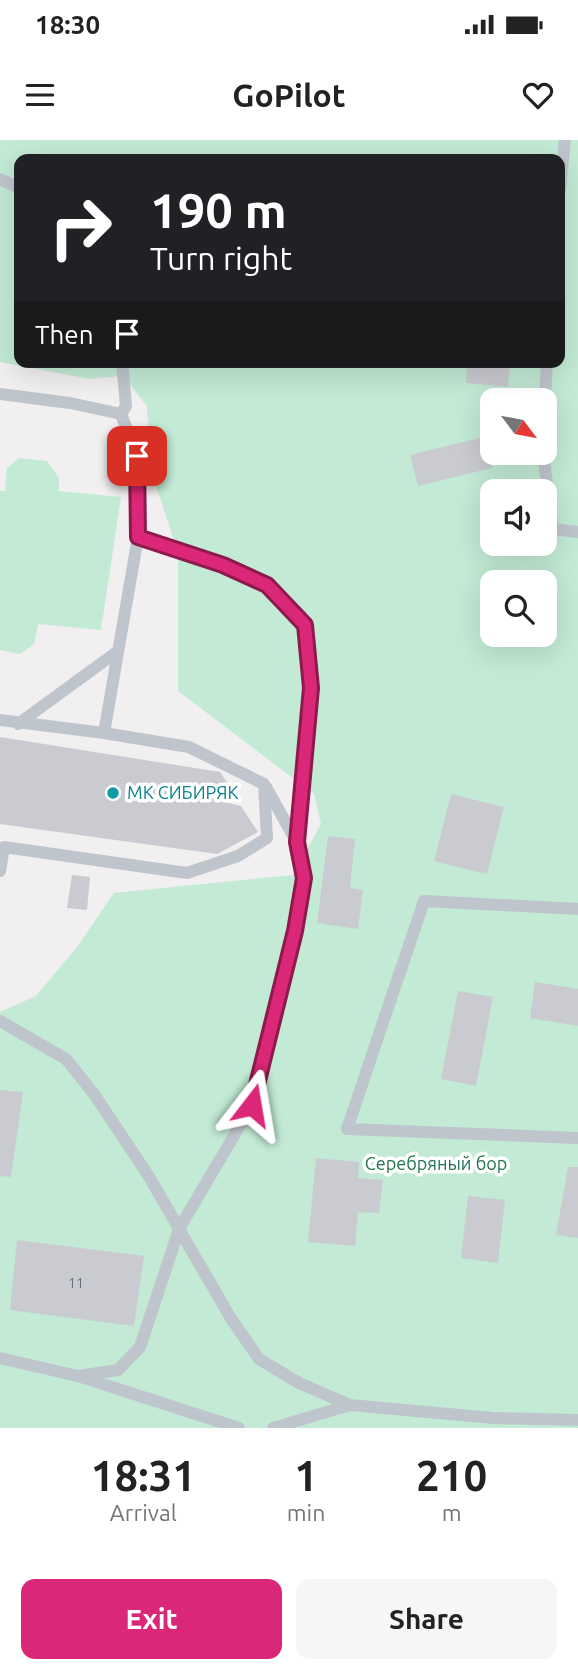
<!DOCTYPE html>
<meta charset="utf-8">
<style>
:root{--surface:#fff;--page:#f6f6f6;--text:#222;--muted:#767676;--accent:#db2777}
body{margin:0;font-family:Ubuntu,sans-serif;background:var(--page);color:var(--text);height:100vh;display:flex;flex-direction:column;font-size:26px;white-space:nowrap}
*{box-sizing:border-box;margin:0}
p{font-size:23px;color:var(--muted)}
.icon{flex:none;width:38px;height:38px;fill:none;stroke:currentColor;stroke-width:2;stroke-linecap:round;stroke-linejoin:round}
.map{position:relative;height:1288px;overflow:hidden}
.sheet{display:flex;flex-direction:column;background:var(--surface);flex:1}
.sheet>*{flex:none}
.banner{position:absolute;left:14px;top:14px;width:551px;height:214px;border-radius:14px;box-shadow:0 7px 28px #0002;background:#202124;color:#fff;overflow:hidden}
.needle{width:46px;rotate:122deg}
.controls{position:absolute;left:480px;top:248px;display:grid;gap:14px}
.controls a{display:grid;place-items:center;width:77px;height:77px;border-radius:14px;background:var(--surface);box-shadow:0 7px 28px #0002;font-size:35px}
.pin{position:absolute;display:grid;place-items:center;width:60px;height:60px;color:#fff;margin:-30px;border-radius:14px;box-shadow:0 4px 10px #0006}
.me{position:absolute;width:77px;margin:-38px;rotate:14deg;stroke-linejoin:round;filter:drop-shadow(0 0 5px #0008)}
.turn{display:flex;align-items:center;gap:24px;height:147px;padding:0 21px;font-size:32px}
.turn .icon{width:91px;height:91px;stroke-width:2.5}
.turn b{display:block;font-size:49px;line-height:60px}
.then{display:flex;align-items:center;height:66px;padding:0 21px;background:#0003;gap:14px;font-size:26px}
.eta{display:flex;justify-content:space-evenly;align-items:center;height:119px;text-align:center}
.eta b{font-size:42px;font-weight:700;line-height:49px}
.button{display:flex;gap:14px;margin-top:auto;padding:14px 21px}
.button a{flex:1;height:80px;border-radius:14px;background:var(--accent);color:#fff;font-size:28px;font-weight:700;line-height:80px;text-align:center}
.button a+a{background:var(--page);color:var(--text)}
.status{display:flex;justify-content:space-between;align-items:center;height:49px;padding:0 35px;background:var(--surface);direction:ltr}
.status svg{height:19px;fill:currentColor}
header{display:flex;justify-content:space-between;align-items:center;height:91px;padding:0 21px;background:var(--surface);font-size:32px;font-weight:700}
.map>svg:first-child{display:block}
.green{fill:#c2ead4;fill-rule:evenodd}
.building{fill:#c9cbd1}
.lines{fill:none;stroke-linecap:round;stroke-linejoin:round}
.lane{stroke:#bfc5cc;stroke-width:12}
.route-casing{stroke:#8e194d;stroke-width:18}
.route{stroke:#db2777;stroke-width:12}
.culture-dot{fill:#0f9aa8;stroke:#fff;stroke-width:2.5}
.labels{text-anchor:middle;stroke-width:7;stroke-linejoin:round;paint-order:stroke}
.number-label{font-size:14px;fill:#697078}
.culture-label{font-size:18px;fill:#0d838f;stroke:#fff;text-anchor:start}
.park-label{font-size:18px;fill:#227351;stroke:#fff}
</style>
<div class="status"><b>18:30</b><svg viewBox="0 0 49 12"><path d="M0 12V9h3v3zM5 12V6h3v6zM10 12V3h3v9zM15 12V0h3v12zM26 1h20v11H26zM47 4h2v5h-2z"/></svg></div>
<header><svg class="icon" aria-label="menu" viewBox="0 0 24 24"><path d="M4 6h16M4 12h16M4 18h16"/></svg>GoPilot<svg class="icon" aria-label="heart" viewBox="0 0 24 24"><path d="M12 20l-8-8c-3-5 5-10 8-4 3-6 11-1 8 4z"/></svg></header>
<div class="map">
<svg width="578" height="1288" viewBox="0 0 578 1288">
<rect width="100%" height="100%" fill="#f1efef"/>
<path class="green" d="M0 0H578V1288H0V872L36 856 77 807 114 753 293 735 321 684 314 654 178 551V412L151 331 147 266 123 236 89 239 0 222ZM19 19H560V222H19ZM492 261H544V313H492ZM492 352H544V404H492ZM492 443H544V495H492Z
M19 318 47 321 59 338V351L121 357 101 490 38 484 34 504 20 514 0 510V351H5L7 328Z"/>
<path class="building" d="M467 222H510L508 247 466 243Z
M492 295V328L418 346 410 315Z
M0 597 220 632 228 644 224 662 241 666 258 692 217 714 0 684Z
M451 654 504 667 487 734 434 721Z
M328 696 355 699 350 748 363 750 358 789 317 783Z
M72 735 90 737 87 770 67 768Z
M535 842 578 849V886L530 878Z
M458 851 493 857 476 946 441 939Z
M0 950 23 952 11 1037 0 1036Z
M316 1018 359 1022 358 1038 383 1040 379 1073 358 1072 355 1106 308 1102Z
M568 1027H578V1098L556 1095Z
M468 1056 505 1060 498 1123 461 1118Z
M17 1100 144 1116 134 1186 10 1170Z"/>
<g class="lines">
<path class="lane" d="M0 39 19 48
M560 49 565 0
M0 254 70 263 121 274
M544 275 547 222
M543 313 553 389 578 392
M0 580 104 593
M18 584 118 511
M266 647 296 701
M0 731 4 707 187 733 238 716 267 698 264 644 189 607 104 593 138 397 137 316 121 274 126 266 122 222
M578 769 424 761 347 989 578 998
M0 881 66 919 94 954 148 1035 230 1177 259 1219 299 1243 350 1265 493 1278 578 1280
M0 1218 78 1236 118 1230 140 1207 179 1089 252 965 295 791 304 738 297 702 311 548 305 485 267 445 223 425 138 397
M81 1237 239 1288
M273 1288 350 1265"/>
</g>
<g class="lines">
<defs>
<path id="route" d="M137 316 138 397 223 425 267 445 305 485 311 548 297 702 304 738 295 791 252 965"/>
</defs>
<use href="#route" class="route-casing"/>
<use href="#route" class="route"/>
</g>
<circle class="culture-dot" cx="113" cy="653" r="7"/>
<g class="labels">
<g class="number-label">
<text x="76" y="1148">11</text>
</g>
<g class="culture-label">
<text x="127" y="659">МК СИБИРЯК</text>
</g>
<g class="park-label">
<text x="436" y="1030">Серебряный бор</text>
</g>
</g>
</svg>
<div class="controls">
<a><svg class="needle" viewBox="-14 -14 28 28"><path d="M0-13l5 13h-10z" fill="#e53935"/><path d="M0 13l5-13h-10z" fill="#767676"/></svg></a>
<a><svg class="icon" aria-label="sound" viewBox="0 0 24 24"><path d="M4 9h4l5-4v14l-5-4H4zM17 9q2 3 0 6"/></svg></a>
<a><svg class="icon" aria-label="search" viewBox="0 0 24 24"><circle cx="10" cy="10" r="6"/><path d="M15 15l6 6"/></svg></a>
</div>
<div class="pin" style="left:137px;top:316px;background:#d93025"><svg class="icon" aria-label="arrive" viewBox="0 0 24 24"><path d="M6 21V4h12l-3 4 3 4H6"/></svg></div>
<svg class="me" style="left:252px;top:965px" viewBox="-20 -20 40 40"><path d="M0-17L14 15 0 8-14 15z" fill="#db2777" stroke="#fff" stroke-width="4"/></svg>
<div class="banner">
<div class="turn"><svg class="icon" aria-label="right" viewBox="0 0 24 24"><path d="M7 20v-9h11M14 6l5 5-5 5"/></svg><div><b>190 m</b>Turn right</div></div>
<div class="then">Then<svg class="icon" aria-label="arrive" viewBox="0 0 24 24"><path d="M6 21V4h12l-3 4 3 4H6"/></svg></div>
</div>
</div>
<section class="sheet">
<div class="eta">
<div><b>18:31</b><p>Arrival</p></div>
<div><b>1</b><p>min</p></div>
<div><b>210</b><p>m</p></div>
</div>
<div class="button"><a>Exit</a><a>Share</a></div>
</section>
